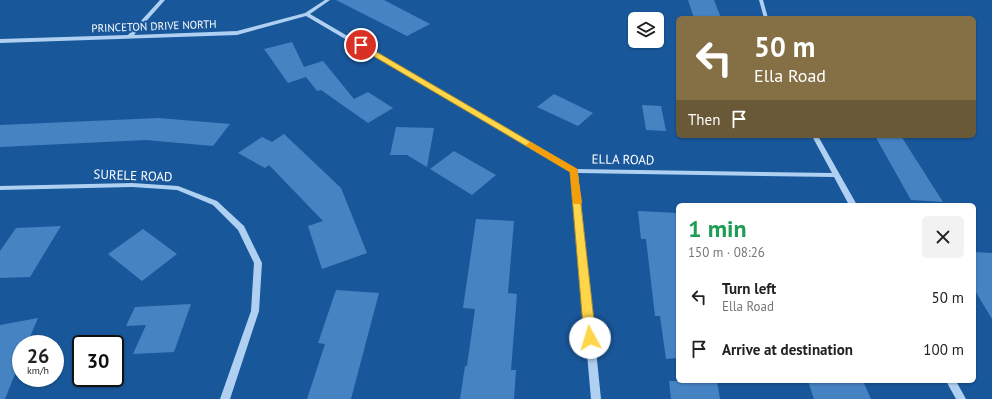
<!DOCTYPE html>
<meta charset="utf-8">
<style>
:root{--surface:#fff;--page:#f2f2f2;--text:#222;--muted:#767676}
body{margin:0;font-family:"PT Sans",sans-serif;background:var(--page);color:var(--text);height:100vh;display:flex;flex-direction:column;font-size:15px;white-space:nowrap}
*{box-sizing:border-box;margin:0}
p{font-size:13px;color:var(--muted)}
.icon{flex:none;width:22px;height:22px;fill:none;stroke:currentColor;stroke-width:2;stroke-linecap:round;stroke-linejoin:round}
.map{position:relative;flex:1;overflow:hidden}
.side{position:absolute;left:676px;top:203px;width:300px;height:180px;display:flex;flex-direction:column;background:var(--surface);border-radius:6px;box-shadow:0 1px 3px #0004}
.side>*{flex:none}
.banner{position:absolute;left:676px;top:16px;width:300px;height:122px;border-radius:6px;box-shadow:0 1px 3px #0004;background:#857045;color:#fff;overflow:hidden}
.controls{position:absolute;left:628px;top:12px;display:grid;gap:8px}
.controls a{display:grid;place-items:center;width:36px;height:36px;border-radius:6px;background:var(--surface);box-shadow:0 1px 3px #0004;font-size:20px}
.speed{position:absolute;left:12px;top:335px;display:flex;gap:8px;font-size:20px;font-weight:700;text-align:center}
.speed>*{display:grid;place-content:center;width:52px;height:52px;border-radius:50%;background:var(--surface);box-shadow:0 1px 3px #0004;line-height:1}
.speed small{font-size:10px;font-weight:400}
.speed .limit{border:2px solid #111;border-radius:6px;background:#fff;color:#111}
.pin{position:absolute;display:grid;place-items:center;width:34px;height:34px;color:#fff;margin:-17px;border:2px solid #fff;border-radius:50%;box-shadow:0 1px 4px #0007}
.me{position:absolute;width:44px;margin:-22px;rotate:354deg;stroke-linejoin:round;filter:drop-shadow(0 0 3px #0008)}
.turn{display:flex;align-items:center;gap:14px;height:84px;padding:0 12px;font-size:18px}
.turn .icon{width:52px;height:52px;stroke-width:2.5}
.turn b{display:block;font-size:28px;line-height:34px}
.then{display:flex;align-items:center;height:38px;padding:0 12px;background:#0003;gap:8px;font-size:15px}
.round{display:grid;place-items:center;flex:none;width:42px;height:42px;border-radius:6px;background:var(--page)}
.overview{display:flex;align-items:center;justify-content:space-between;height:68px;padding:0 12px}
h1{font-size:24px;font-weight:800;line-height:30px;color:#1e9e55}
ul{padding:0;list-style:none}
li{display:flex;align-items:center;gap:12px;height:52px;padding:0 12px}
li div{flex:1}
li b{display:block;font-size:15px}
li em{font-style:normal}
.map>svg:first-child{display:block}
.building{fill:#4683c3}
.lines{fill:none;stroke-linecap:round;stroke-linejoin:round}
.minor{fill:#b0d0f1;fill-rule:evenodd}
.route{fill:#ffd54a;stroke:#a68a30}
.slow{fill:#f59e0b}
.labels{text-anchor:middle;stroke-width:4;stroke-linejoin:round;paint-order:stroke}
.far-street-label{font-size:11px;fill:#fff;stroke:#19579b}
.street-label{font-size:13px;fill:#fff;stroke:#19579b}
</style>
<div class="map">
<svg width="992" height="399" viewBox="0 0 992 399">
<rect width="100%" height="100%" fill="#19579b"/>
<path class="building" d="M336 0H384L430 24 407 36Z
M688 0H714L721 18H694Z
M292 42 304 67 323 61 354 99 368 92 393 108 368 123 321 90 317 91 306 77 288 83 264 49Z
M554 94 593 113 578 126 537 107Z
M642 105 661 106 666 131 646 130Z
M159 118 230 124 213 146 146 140 0 147V125Z
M396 127 434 128 427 167 407 155H390Z
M284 134 341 188 367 253 322 269 308 226 323 221 269 165 265 168 238 153 262 137 272 142Z
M875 136H901L943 202 911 200Z
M454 151 496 175 472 195 430 169Z
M638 211 678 213V358L666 359 660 316H655L646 239H641Z
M476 219 514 221 508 293 517 294 511 370H516L514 399H460L465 366H467L475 309 463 308Z
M61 226 30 277 0 278V251L16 228Z
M143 229 177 254 142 281 108 254Z
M974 252 992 253V319L974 289Z
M336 290 379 293 351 399H307L325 344 318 343Z
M191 304 174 352 133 354 146 325 126 326 135 307Z
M38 318 27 344H21V359L5 399H0V325Z
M669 381H717L720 399H671Z
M808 381H863L871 399H814Z"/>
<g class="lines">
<path class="minor" d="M160 0H165L134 35 237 31 305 13 325 0H330L310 14 575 169 832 173 812 136H818L857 205H849L834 177 578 173 601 399H591L571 172 306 16 237 35 0 43V39L128 35Z
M759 0H763L768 18H764Z
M132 183 178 186 217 201 244 226 262 263 259 311 230 399H220L251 311 254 263 238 230 213 205 177 190 132 187 0 190V186Z
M946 381H956L966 399H956Z"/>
</g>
<path class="route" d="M358 44H363L577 169 596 338 594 342 590 343 586 342 584 338 570 172 358 47Z"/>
<path class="slow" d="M530 142 577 169 582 202 581 204H574L573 202 570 172 527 146 526 145Z"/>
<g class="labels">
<g class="far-street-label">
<text transform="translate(154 26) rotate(-2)" y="4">PRINCETON DRIVE NORTH</text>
</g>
<g class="street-label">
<text transform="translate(623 159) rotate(1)" y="5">ELLA ROAD</text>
<text transform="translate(133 175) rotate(2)" y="5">SURELE ROAD</text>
</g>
</g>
</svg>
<div class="controls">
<a><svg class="icon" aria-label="layers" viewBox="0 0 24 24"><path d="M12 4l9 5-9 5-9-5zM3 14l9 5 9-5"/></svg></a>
</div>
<div class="speed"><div>26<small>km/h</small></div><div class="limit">30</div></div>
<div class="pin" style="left:361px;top:45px;background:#d93025"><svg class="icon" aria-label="arrive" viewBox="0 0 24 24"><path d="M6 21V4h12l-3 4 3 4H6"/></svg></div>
<svg class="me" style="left:590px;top:338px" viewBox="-20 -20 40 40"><circle r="19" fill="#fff"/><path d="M0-13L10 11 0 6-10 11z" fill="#ffd54a"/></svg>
<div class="banner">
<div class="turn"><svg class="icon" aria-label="left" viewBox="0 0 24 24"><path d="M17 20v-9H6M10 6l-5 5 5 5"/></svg><div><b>50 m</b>Ella Road</div></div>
<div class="then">Then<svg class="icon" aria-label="arrive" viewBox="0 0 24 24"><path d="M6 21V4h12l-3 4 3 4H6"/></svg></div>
</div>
<section class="side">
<div class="overview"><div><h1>1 min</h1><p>150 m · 08:26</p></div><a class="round"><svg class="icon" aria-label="close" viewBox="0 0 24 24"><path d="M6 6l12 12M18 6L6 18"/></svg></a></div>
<ul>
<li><svg class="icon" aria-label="left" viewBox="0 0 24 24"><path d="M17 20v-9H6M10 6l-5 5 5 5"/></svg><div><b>Turn left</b><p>Ella Road</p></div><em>50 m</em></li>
<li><svg class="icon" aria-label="arrive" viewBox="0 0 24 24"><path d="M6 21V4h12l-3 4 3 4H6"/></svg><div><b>Arrive at destination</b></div><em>100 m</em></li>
</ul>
</section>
</div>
